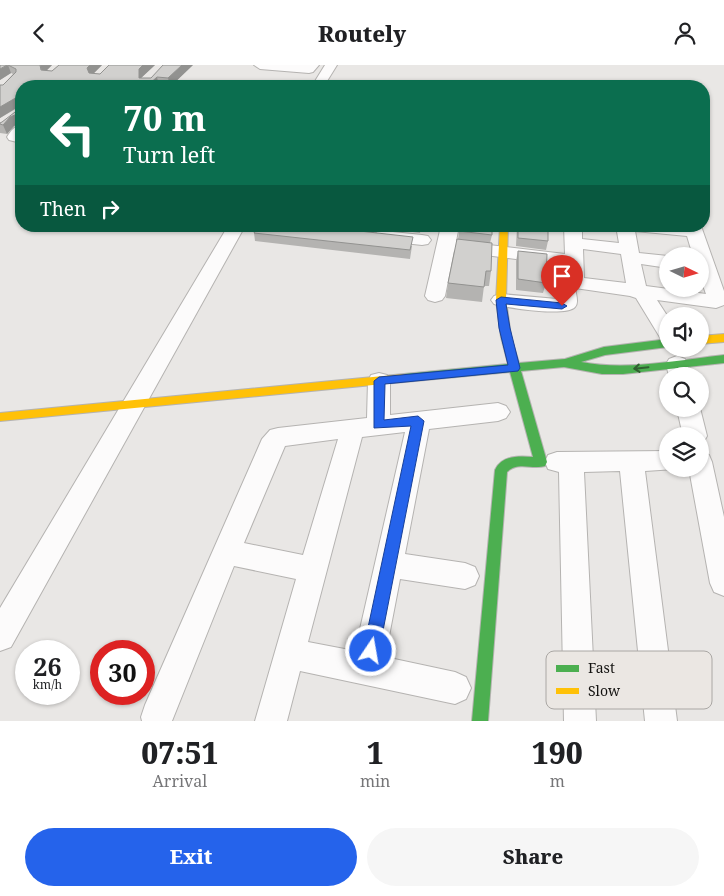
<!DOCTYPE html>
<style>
:root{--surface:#fff;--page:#f6f6f6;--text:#202124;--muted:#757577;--accent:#2563eb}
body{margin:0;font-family:"Noto Serif",serif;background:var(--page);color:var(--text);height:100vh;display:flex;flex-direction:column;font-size:19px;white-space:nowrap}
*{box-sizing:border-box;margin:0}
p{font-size:16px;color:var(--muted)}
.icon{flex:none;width:28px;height:28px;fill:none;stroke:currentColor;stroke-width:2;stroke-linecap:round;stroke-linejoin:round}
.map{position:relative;height:656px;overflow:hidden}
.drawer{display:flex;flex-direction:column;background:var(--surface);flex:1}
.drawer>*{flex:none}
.hud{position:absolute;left:15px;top:15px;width:695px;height:152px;border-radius:20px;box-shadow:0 1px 4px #0004;background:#0b6e4f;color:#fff;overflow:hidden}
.needle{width:32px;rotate:95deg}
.controls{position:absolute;left:659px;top:182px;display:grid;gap:10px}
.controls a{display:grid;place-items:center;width:50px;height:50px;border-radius:50%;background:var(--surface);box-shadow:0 1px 4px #0004;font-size:25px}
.speed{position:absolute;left:15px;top:575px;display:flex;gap:10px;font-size:25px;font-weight:700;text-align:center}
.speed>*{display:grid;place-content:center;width:65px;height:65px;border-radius:50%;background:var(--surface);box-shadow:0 1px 4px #0004;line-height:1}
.speed small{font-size:12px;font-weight:400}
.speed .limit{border:8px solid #d22;background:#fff;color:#111}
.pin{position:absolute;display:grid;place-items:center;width:42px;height:42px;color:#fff;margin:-51px -21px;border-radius:50% 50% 50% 0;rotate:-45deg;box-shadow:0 0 5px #0007}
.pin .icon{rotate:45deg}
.me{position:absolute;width:55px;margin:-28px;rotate:12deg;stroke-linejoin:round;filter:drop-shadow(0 0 4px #0008)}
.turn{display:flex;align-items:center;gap:18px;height:105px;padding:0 25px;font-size:22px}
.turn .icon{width:65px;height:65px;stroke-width:2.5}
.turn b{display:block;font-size:35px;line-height:42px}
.then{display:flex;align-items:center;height:48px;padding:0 25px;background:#0003;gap:10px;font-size:19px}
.eta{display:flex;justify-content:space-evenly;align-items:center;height:85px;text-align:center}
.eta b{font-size:30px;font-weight:800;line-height:35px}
.cta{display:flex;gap:10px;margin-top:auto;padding:10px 25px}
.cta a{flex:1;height:58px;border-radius:30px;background:var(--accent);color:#fff;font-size:20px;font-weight:800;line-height:58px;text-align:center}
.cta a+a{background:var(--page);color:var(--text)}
header{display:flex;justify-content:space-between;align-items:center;height:65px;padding:0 25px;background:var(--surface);font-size:22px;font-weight:800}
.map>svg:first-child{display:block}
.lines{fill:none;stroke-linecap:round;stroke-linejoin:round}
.street-casing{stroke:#b5b3b1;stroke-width:2}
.fast-casing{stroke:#b5b3b1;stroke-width:2}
.slow-casing{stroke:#b5b3b1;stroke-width:2}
.street{fill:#fcfbfb;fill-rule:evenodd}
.fast{fill:#4caf50;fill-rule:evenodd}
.slow{fill:#ffc107;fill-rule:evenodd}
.wall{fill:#b4b3b1}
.shaded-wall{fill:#929290}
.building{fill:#d1d0ce;stroke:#929290}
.oneway{stroke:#306030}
.route{fill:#2563eb;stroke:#184099}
.key{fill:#ebe7e3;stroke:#aaa7a4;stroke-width:1}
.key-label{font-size:14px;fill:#131210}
</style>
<header><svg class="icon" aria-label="back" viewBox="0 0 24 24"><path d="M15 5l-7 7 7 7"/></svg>Routely<svg class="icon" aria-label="person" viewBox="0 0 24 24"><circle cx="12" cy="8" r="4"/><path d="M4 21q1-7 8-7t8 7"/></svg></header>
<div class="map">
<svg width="724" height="656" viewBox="0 0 724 656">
<rect width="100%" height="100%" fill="#e9e7e5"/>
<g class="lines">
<defs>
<path id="street" d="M254 0H319L313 7 309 8 260 4Z
M325 0H337L324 21H312Z
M21 60V78L9 75 7 72C11 66 14 61 21 60Z
M228 161H245L11 582 0 586V543Z
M441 161H459L456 176 565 189 564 161H582V174L619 178 616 161H701L724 226V240L716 243 657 235 668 252V276L661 274 636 233 630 231 575 223C576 229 579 238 575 242 566 252 508 243 494 239L491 235 494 231 501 229 557 234 555 199 454 186 445 231 442 235 435 237 428 235 425 231ZM635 166 687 171 693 191H700V212L706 229 646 221 641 199 668 203V191L639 188ZM583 184 621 189 626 218 584 213Z
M383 166 422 170 428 171 431 175 428 179 422 180 377 175 374 171 377 167Z
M677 291 685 294 691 311H669L666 299 669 294Z
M379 308 387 310 390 316V350L498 338 506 341 510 347 506 353 498 356 429 364 405 489 465 498 475 502 479 511 475 520 465 524 400 514 385 592 455 607 466 612 471 623 466 634 455 639 300 606 287 656H255L296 514 234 501 172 656H142L141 652 145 640 262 374 270 365 278 363 367 353 368 316 371 310ZM405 367 355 586 308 577 362 372ZM338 374 303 490 244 478 285 381Z
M700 343 707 371 703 378 700 379V371H683L677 344Z
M668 386V404H675L645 406 677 656H645L620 406 584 407 596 656H564L559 407 548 404 545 397 548 390 557 387Z
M700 387 709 390 712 397 724 452V531L714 527 710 518 689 404H700Z"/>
<path id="fast" d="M506 268 511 272 519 298 565 294 604 282 668 274V282L605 290 581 297C628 306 677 295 724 290V298L623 309H602L564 302 521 306 547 397 545 401C532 405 518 396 507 407L488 656H472L495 405C502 390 519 391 533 392L510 307 404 317 398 313 404 309 508 299 501 272Z"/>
<path id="slow" d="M500 161H508L506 235 511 272 506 276 501 272 496 235Z
M724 269V277L700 279V271Z
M404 309 410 313 404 317 0 356V348Z"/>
</defs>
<use href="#street" class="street-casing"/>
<use href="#fast" class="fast-casing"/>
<use href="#slow" class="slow-casing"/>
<use href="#street" class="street"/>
<use href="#fast" class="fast"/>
<use href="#slow" class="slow"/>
</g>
<path class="wall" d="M0 0H52L46 6H52L59 0H102L93 9H100L109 0H155L141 13H151L193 0 171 21H21V67L19 62V59L14 61 7 69 0 68V58L2 57 19 44V42L0 53V20H3L13 9 11 8 0 15Z
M366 161H421L420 168Z
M460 161 492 170 490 178 491 206 489 221H484L482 237 446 233 448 218 458 174Z
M517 161H548V176L546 185 516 181Z
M254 168 412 181 410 194 255 176Z
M518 186 546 218 543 228 516 225V196Z"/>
<path class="shaded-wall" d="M8 0 11 8 0 15V4Z
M40 0H52L43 9Z
M90 0H102L90 12 87 3Z
M143 0H155L141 13H139V4Z
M182 0H193L171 21H170L168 13Z
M157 12 159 21H147Z
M19 31 21 40 0 53V42Z
M17 49 21 58 14 61 7 69 3 60 10 52Z"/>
<path class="building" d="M0 0H7L0 4Z
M8 0H40L41 5 52 6 59 0H90L87 3 89 8 100 9 109 0H143L139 4V13H151L163 0H182L168 13 157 12 147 21H21V62H19V51L17 49 10 52 3 60 0 59V58L2 57 19 44V31L0 42V20H3L16 7V4Z
M258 161H315L413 172 410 185 254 168Z
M460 161H492V170L459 166Z
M518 161H548V176L518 173Z
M457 174 492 178 491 206H486L484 222 448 218Z
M518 186 547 189 546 218 518 214Z"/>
<defs><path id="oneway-shaft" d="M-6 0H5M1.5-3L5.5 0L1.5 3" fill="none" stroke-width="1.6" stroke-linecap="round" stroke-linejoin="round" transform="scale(1.25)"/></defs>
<use class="oneway" href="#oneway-shaft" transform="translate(641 303) rotate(174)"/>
<path class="route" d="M501 232 562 238 567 241 562 244 506 239 510 263 520 303 518 306 385 319 384 355 418 351 424 356 379 586 376 592 371 594 365 592 363 586 411 361 374 363V316L379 312 508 300 499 263 496 235Z"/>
<rect x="546" y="586" width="166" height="58" rx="8" class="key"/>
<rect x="556" y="600" width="23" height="7" fill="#4caf50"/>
<rect x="556" y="623" width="23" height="6" fill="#ffc107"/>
<g class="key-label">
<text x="588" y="608">Fast</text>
<text x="588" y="631">Slow</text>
</g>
</svg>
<div class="controls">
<a><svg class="needle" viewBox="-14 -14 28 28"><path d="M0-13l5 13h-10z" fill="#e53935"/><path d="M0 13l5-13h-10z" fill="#757577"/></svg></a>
<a><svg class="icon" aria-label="sound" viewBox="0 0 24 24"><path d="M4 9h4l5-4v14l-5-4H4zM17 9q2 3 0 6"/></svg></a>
<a><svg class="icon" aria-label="search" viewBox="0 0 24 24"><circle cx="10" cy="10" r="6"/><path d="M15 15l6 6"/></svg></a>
<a><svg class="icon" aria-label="layers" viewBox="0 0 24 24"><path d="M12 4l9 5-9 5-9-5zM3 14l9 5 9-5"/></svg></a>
</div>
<div class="speed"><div>26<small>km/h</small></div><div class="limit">30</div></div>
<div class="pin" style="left:562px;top:241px;background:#d93025"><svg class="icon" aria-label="arrive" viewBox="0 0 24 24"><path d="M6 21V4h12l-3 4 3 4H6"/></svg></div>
<svg class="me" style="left:371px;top:586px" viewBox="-20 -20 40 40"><circle r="17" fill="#2563eb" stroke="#fff" stroke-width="3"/><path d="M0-11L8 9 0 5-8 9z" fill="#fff"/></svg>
<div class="hud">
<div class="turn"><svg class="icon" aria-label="left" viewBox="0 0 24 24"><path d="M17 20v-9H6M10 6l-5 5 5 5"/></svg><div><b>70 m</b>Turn left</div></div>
<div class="then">Then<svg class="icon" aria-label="right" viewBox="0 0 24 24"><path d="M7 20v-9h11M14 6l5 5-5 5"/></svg></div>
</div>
</div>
<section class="drawer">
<div class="eta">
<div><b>07:51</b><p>Arrival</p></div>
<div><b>1</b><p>min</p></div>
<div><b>190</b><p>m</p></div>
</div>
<div class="cta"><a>Exit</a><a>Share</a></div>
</section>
